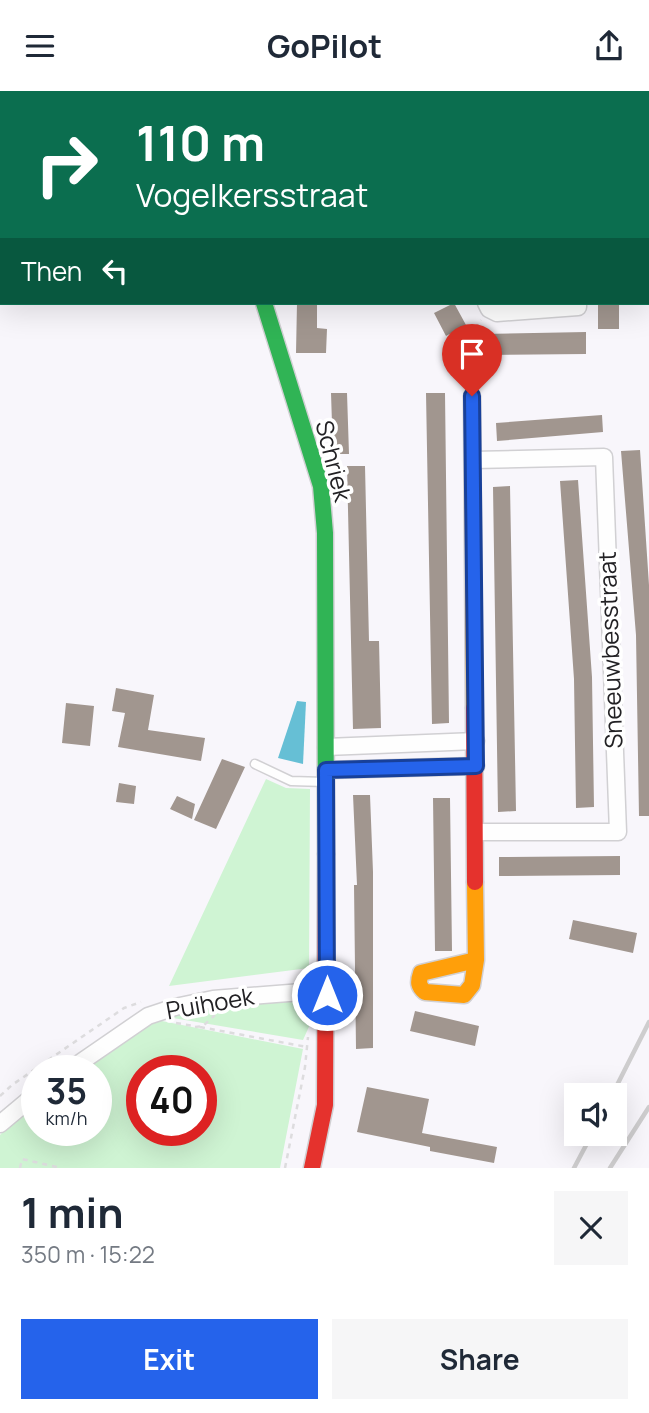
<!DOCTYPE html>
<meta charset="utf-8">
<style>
:root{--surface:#fff;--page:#f6f6f7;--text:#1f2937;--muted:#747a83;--accent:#2563eb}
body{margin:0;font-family:Manrope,sans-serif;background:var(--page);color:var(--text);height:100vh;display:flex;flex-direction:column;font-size:26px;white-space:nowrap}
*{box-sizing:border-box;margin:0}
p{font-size:23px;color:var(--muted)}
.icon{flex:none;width:38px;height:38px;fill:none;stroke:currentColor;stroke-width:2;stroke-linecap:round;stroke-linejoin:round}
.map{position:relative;height:1077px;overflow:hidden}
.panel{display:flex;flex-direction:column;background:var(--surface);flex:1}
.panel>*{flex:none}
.banner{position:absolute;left:0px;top:0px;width:649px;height:214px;box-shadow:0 7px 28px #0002;background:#0b6e4f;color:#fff;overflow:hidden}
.tools{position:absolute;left:564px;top:992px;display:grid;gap:14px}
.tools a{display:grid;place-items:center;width:63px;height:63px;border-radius:0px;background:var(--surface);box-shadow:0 7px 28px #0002;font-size:35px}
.speed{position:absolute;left:21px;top:964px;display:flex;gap:14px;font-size:35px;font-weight:700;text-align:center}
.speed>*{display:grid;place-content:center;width:91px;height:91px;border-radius:50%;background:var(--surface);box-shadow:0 7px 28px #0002;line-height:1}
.speed small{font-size:18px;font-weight:400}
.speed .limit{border:10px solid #d22;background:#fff;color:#111}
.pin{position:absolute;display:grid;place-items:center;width:60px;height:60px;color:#fff;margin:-72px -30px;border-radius:50% 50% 50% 0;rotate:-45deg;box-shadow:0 0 7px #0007}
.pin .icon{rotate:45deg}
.me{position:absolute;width:77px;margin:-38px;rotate:0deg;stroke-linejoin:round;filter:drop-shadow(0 0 5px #0008)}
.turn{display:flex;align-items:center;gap:24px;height:147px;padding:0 21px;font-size:32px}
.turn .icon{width:91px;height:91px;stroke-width:2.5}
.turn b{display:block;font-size:49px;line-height:60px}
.then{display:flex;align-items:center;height:66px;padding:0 21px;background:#0003;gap:14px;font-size:26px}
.round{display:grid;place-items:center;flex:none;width:74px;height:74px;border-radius:0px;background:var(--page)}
.overview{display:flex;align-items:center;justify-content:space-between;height:119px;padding:0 21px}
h1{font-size:42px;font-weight:700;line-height:52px}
.primary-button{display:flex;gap:14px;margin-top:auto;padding:14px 21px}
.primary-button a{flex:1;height:80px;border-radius:0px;background:var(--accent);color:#fff;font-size:28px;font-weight:700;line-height:80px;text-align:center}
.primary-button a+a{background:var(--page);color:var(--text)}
header{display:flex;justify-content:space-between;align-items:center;height:91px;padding:0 21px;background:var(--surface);font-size:32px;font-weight:700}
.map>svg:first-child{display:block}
.green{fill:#cff4d3;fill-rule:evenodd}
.water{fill:#66bfd5}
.building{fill:#a1968f}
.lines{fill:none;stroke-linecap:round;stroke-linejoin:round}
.lane-casing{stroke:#d1d0d3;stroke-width:11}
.street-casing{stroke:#d1d0d3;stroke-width:19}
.fast-casing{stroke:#d1d0d3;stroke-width:19}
.slow-casing{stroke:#d1d0d3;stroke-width:19}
.jam-casing{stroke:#d1d0d3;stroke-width:19}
.path{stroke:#dddcde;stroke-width:2.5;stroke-dasharray:5 5;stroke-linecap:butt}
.lane{stroke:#fefefe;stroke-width:8}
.street{stroke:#fefefe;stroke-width:16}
.fast{stroke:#30b455;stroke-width:16}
.slow{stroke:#ff9f0a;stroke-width:16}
.jam{stroke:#e5322d;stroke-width:16}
.rail{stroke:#cecdce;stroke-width:4.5}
.route-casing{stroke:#184099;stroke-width:18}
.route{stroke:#2563eb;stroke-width:12}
.labels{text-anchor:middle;stroke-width:7;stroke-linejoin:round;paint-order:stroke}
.street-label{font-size:24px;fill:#222124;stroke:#fff}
</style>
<header><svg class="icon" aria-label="menu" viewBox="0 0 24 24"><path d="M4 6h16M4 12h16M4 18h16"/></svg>GoPilot<svg class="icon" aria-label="share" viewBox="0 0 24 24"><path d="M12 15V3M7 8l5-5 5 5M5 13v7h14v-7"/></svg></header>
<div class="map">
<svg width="649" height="1077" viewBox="0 0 649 1077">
<rect width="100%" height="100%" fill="#f8f6fb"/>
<path class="green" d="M266 688 286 697 310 698 309 877 169 895Z
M312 902V929L303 949 173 927 185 917Z
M157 929 303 958 280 1077H0V1044L7 1036 37 1012V1040H96V980H82L152 930ZM142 980H201V1040H142Z"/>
<path class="water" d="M297 610 306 611 303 673 278 667Z"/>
<path class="building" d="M297 212H317V237L327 238 326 262H296Z
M454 212 466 234 446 245 434 222Z
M598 212H619V238H598Z
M586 241V263L484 264 483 243Z
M331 302H347L349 363H333Z
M426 302H445L449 632 432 633Z
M602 324 603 341 497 350 496 332Z
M640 359 649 494V725H639L636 544 621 360Z
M347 375H365L369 550H379L381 637 353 638Z
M578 389 592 586 594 716 576 717 574 588 560 390Z
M510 395 516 720 498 721 493 396Z
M116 597 154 604 148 639 205 647 201 670 118 656 125 622 112 620Z
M66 612 94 615 90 655 62 652Z
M222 668 245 676 216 738 194 729Z
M119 692 136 695 134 713 116 711Z
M353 704H370L373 781V957L356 958 354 794H357Z
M177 705 195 713 192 728 170 718Z
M433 707H450L452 860H435Z
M620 765V784L499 785V766Z
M573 829 637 842 633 862 569 848Z
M415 920 479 935 475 955 410 940Z
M367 996 429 1008 422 1042 497 1056 494 1072 430 1060V1056L357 1041Z"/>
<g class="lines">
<defs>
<path id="lane" d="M255 673 291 690 325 691"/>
<path id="street" d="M367 0V2
M461 0 462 2
M559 0 560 2
M486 212 489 218 497 222 578 216V212
M473 369 604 366 618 741H476
M326 656 476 650
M326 679 476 675
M68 980 148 925 175 916 213 908 327 899
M0 1033 37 1002"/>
<path id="fast" d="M214 0V2
M264 212 321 395 325 442 326 763"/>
<path id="slow" d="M472 305 474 617
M475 791 476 869 421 882C418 891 418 895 425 901L464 904 472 894 476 869"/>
<path id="jam" d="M474 617 475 791
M312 1077 325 1014 326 763"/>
</defs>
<use href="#lane" class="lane-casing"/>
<use href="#street" class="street-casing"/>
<use href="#fast" class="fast-casing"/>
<use href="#slow" class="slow-casing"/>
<use href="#jam" class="jam-casing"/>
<path class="path" d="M460 292 458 262 481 229
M176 932 194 935
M195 936 203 935 215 924
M200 936 307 956
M0 1005 12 994 124 917 141 911
M20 1077 22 1068 61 1077
M285 1077 305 976 308 946"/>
<use href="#lane" class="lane"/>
<use href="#street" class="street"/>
<use href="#fast" class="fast"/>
<use href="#slow" class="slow"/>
<use href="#jam" class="jam"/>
<path class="rail" d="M621 0 622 2
M648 62 649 66
M612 1004 649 931
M574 1077 592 1043
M610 1077 649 1016"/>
</g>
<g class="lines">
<defs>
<path id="route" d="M327 904 326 679 476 675 472 305"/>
</defs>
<use href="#route" class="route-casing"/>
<use href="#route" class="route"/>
</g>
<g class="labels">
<g class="street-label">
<text transform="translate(333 370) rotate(76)" y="8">Schriek</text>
<text transform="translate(611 559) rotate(-92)" y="8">Sneeuwbesstraat</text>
<text transform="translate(210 913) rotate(-10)" y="8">Puihoek</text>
</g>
</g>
</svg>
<div class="tools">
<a><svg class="icon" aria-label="sound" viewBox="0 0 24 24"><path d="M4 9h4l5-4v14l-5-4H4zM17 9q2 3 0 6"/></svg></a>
</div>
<div class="speed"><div>35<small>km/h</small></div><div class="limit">40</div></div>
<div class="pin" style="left:472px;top:305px;background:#d93025"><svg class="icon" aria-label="arrive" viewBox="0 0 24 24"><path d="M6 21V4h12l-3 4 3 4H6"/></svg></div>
<svg class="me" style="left:327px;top:904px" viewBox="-20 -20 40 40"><circle r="17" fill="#2563eb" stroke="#fff" stroke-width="3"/><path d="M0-11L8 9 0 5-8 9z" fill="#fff"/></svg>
<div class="banner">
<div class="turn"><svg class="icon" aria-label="right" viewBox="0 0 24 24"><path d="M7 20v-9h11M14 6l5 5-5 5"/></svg><div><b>110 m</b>Vogelkersstraat</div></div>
<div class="then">Then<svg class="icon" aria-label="left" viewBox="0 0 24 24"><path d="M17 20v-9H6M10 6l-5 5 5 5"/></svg></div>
</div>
</div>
<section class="panel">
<div class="overview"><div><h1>1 min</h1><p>350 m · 15:22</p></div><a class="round"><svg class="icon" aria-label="close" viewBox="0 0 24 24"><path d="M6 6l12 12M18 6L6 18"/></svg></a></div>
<div class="primary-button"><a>Exit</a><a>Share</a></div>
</section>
